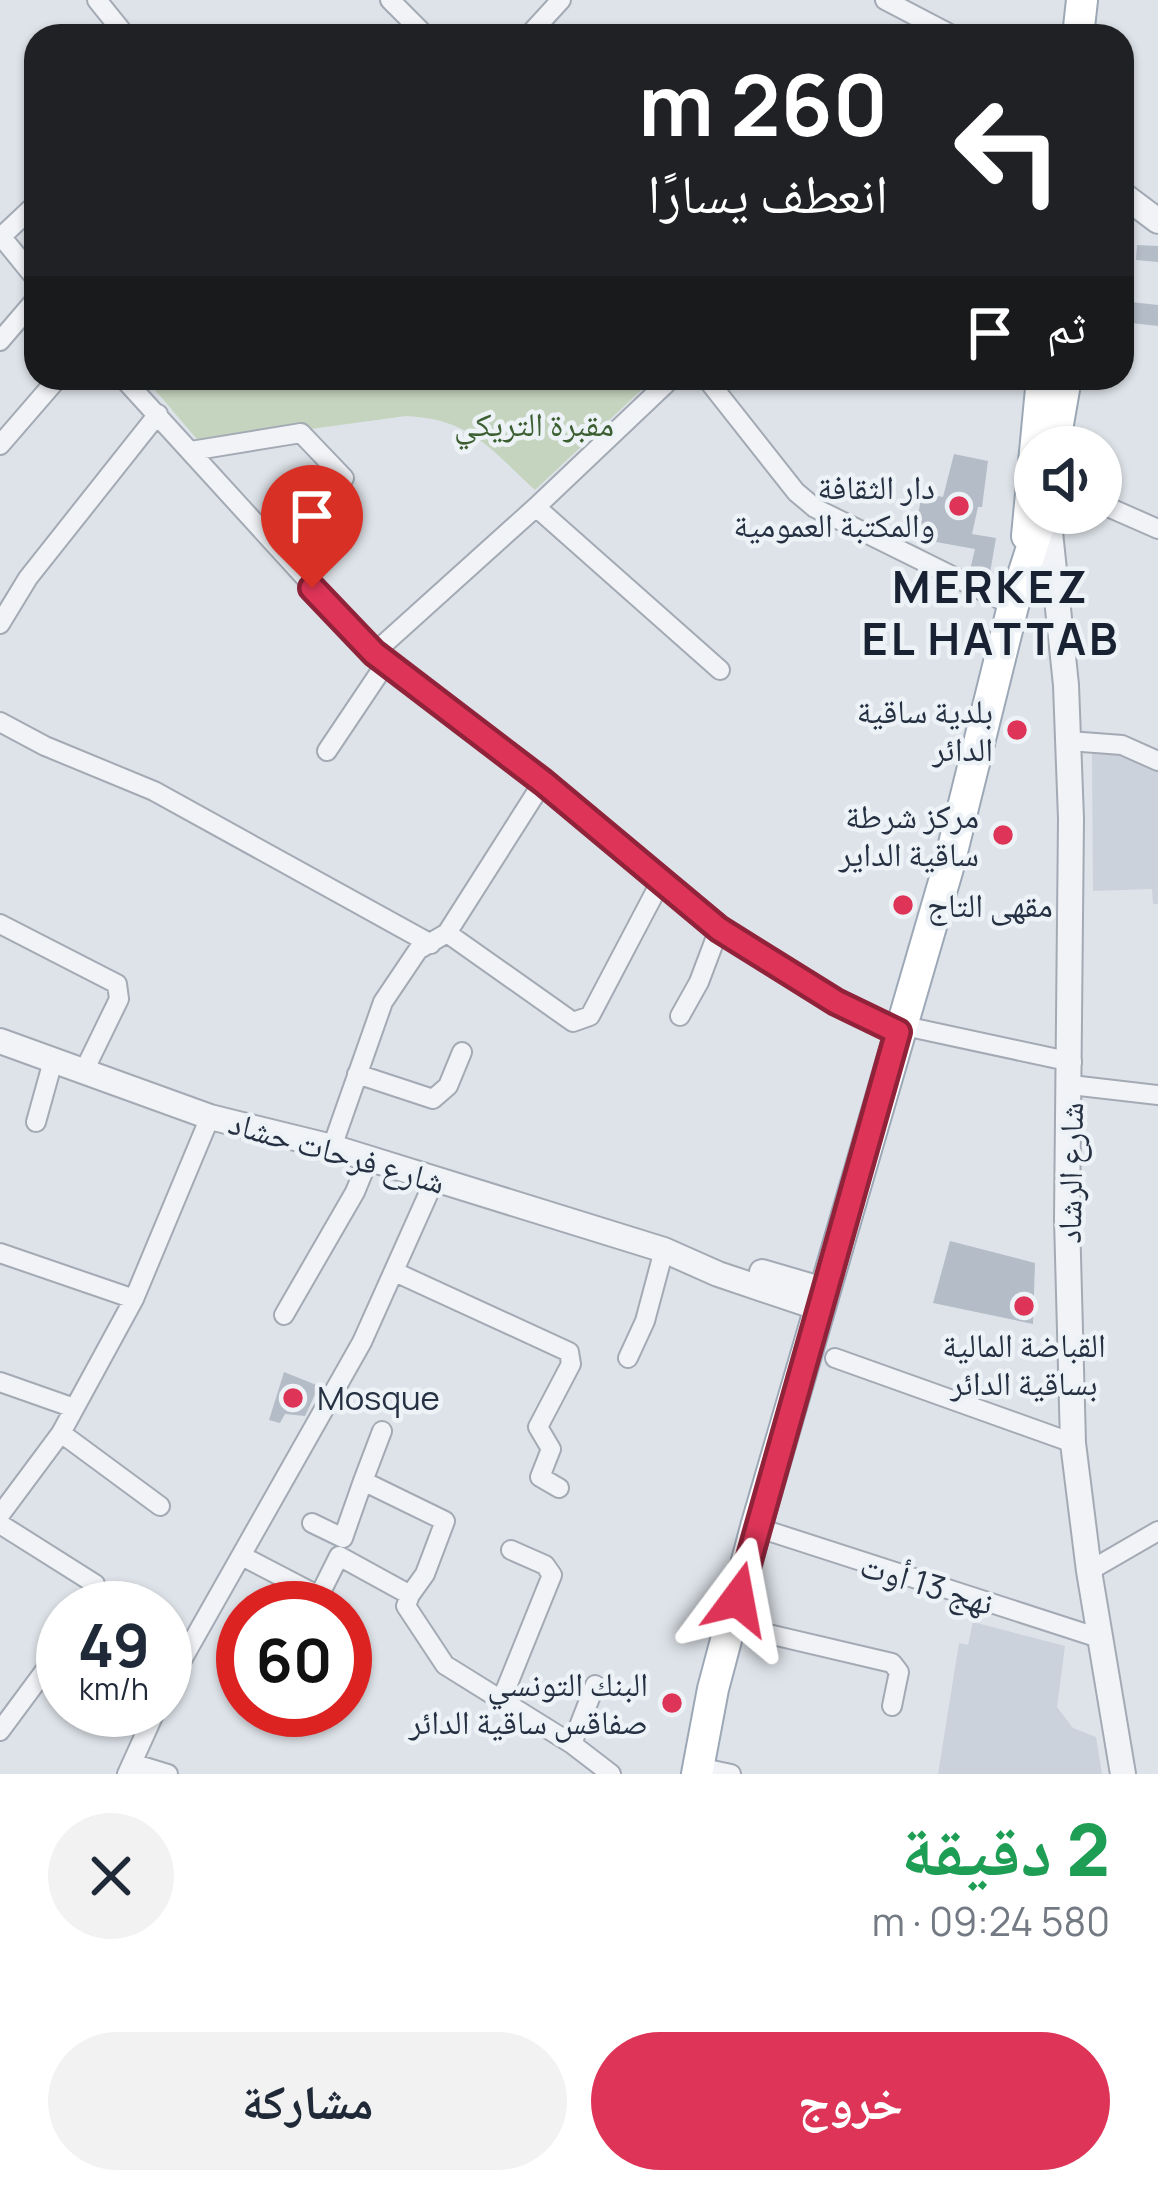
<!DOCTYPE html>
<html lang="ar">
<meta charset="utf-8">
<style>
:root{--surface:#fff;--page:#f2f2f3;--text:#1f2937;--muted:#747a83;--accent:#dd3457}
body{margin:0;font-family:Manrope,"Noto Naskh Arabic",sans-serif;background:var(--page);color:var(--text);direction:rtl;height:100vh;display:flex;flex-direction:column;font-size:45px;white-space:nowrap}
*{box-sizing:border-box;margin:0}
p{font-size:39px;color:var(--muted)}
.icon{flex:none;width:66px;height:66px;fill:none;stroke:currentColor;stroke-width:2;stroke-linecap:round;stroke-linejoin:round}
.map{position:relative;height:1774px;overflow:hidden;direction:ltr}
.side{display:flex;flex-direction:column;background:var(--surface);flex:1}
.side>*{flex:none}
.hud{position:absolute;left:24px;top:24px;width:1110px;height:366px;border-radius:36px;box-shadow:0 3px 9px #0004;direction:rtl;background:#202124;color:#fff;overflow:hidden}
.fabs{position:absolute;left:1014px;top:426px;display:grid;gap:24px}
.fabs a{display:grid;place-items:center;width:108px;height:108px;border-radius:50%;background:var(--surface);box-shadow:0 3px 9px #0004;font-size:60px}
.speed{position:absolute;left:36px;top:1581px;display:flex;gap:24px;font-size:60px;font-weight:700;text-align:center}
.speed>*{display:grid;place-content:center;width:156px;height:156px;border-radius:50%;background:var(--surface);box-shadow:0 3px 9px #0004;line-height:1}
.speed small{font-size:30px;font-weight:400}
.speed .limit{border:18px solid #d22;background:#fff;color:#111}
.pin{position:absolute;display:grid;place-items:center;width:102px;height:102px;color:#fff;margin:-123px -51px;border-radius:50% 50% 50% 0;rotate:-45deg;box-shadow:0 0 12px #0007}
.pin .icon{rotate:45deg}
.me{position:absolute;width:132px;margin:-66px;rotate:13deg;stroke-linejoin:round;filter:drop-shadow(0 0 9px #0008)}
.turn{display:flex;align-items:center;gap:42px;height:252px;padding:0 48px;font-size:54px}
.turn .icon{width:156px;height:156px;stroke-width:2.5}
.turn b{display:block;font-size:84px;line-height:102px}
.then{display:flex;align-items:center;height:114px;padding:0 48px;background:#0003;gap:24px;font-size:45px}
.round{display:grid;place-items:center;flex:none;width:126px;height:126px;border-radius:63px;background:var(--page)}
.overview{display:flex;align-items:center;justify-content:space-between;height:204px;padding:0 48px}
h1{font-size:72px;font-weight:800;line-height:90px;color:#1e9e55}
.button{display:flex;gap:24px;margin-top:auto;padding:24px 48px}
.button a{flex:1;height:138px;border-radius:72px;background:var(--accent);color:#fff;font-size:48px;font-weight:800;line-height:138px;text-align:center}
.button a+a{background:var(--page);color:var(--text)}
.map>svg:first-child{display:block}
.built{fill:#cbd2db}
.green{fill:#c5d4be}
.building{fill:#b4bcc7}
.lines{fill:none;stroke-linecap:round;stroke-linejoin:round}
.minor-casing{stroke:#a3aab4;stroke-width:22}
.tertiary-casing{stroke:#a3aab4;stroke-width:28}
.primary-casing{stroke:#9ca8b6;stroke-width:34}
.minor{stroke:#f1f3f7;stroke-width:18}
.tertiary{stroke:#f1f3f7;stroke-width:24}
.primary{stroke:#fff;stroke-width:30}
.route-casing{stroke:#902239;stroke-width:30}
.route{stroke:#dd3457;stroke-width:21}
.poi-dot{fill:#dd3457;stroke:#edf2f7;stroke-width:4.5}
.labels{text-anchor:middle;stroke-width:9;stroke-linejoin:round;paint-order:stroke}
.park-label{font-size:33px;fill:#3c5f31;stroke:#edf2f7}
.poi-label{font-size:33px;fill:#253142;stroke:#edf2f7;text-anchor:end}
.street-label{font-size:33px;fill:#253142;stroke:#edf2f7}
.district-label{font-size:45px;font-weight:bold;letter-spacing:3px;fill:#182232;stroke:#edf2f7}
</style>
<div class="map">
<svg width="1158" height="1774" viewBox="0 0 1158 1774">
<rect width="100%" height="100%" fill="#dee3e9"/>
<path class="built" d="M1110 748 1158 767V904H1153L1152 889 1093 891 1092 749Z
M973 1622 1065 1646 1057 1707 1073 1728 1096 1737 1102 1774H938L959 1643 968 1645Z"/>
<path class="green" d="M157 378H654L535 490C490 449 471 419 406 416L201 444 150 384Z"/>
<path class="building" d="M1137 245 1158 246V262L1136 260Z
M1122 301 1158 305V326L1122 322Z
M954 454 988 461 982 507H978L972 534 996 538 989 579 970 570 975 549 936 542 938 534 915 532 922 493 943 497Z
M950 1241 1035 1263 1033 1324 933 1303Z
M284 1372 319 1386 305 1416 285 1414 280 1423 269 1420Z"/>
<g class="lines">
<defs>
<path id="minor" d="M97 0 126 36
M390 0 426 36
M885 0 954 36
M528 36 561 0
M0 235 36 279
M1 237 36 204
M0 341 36 299
M123 378 374 653 543 782 719 929 836 1002 898 1032
M706 378 796 492 815 508 1013 606
M0 445 58 378
M191 451 301 433 344 478
M1101 504 1158 529
M536 507 720 670
M0 624 28 578 158 414
M374 653 536 507 672 378
M0 722 45 746 154 791 431 944
M1069 741 1122 745 1158 761
M327 751 386 663
M0 924 117 984 119 999 83 1073
M447 933 573 1022 590 1016 662 879
M680 1016 699 982 719 929
M900 1025 1072 1062
M357 1074 433 1099 448 1086 462 1052
M1071 1085 1158 1095
M36 1122 53 1061
M332 1147 383 1002 418 950 447 933 543 782
M0 1253 134 1299
M395 1272 569 1352 571 1364 538 1427 551 1449 540 1477 559 1488
M284 1315 355 1192 369 1158
M628 1358 645 1321 664 1250
M835 1358 1073 1443
M0 1382 74 1408
M382 1431 363 1481 445 1521 425 1574 410 1595
M61 1433 160 1506
M0 1515 61 1433 134 1299 210 1117
M312 1523 343 1538 363 1481
M0 1524 95 1584 96 1601 91 1608
M756 1527 1099 1638
M242 1556 319 1596 339 1556 410 1595 406 1606 445 1665 572 1744 611 1774
M1089 1571 1158 1531
M730 1625 892 1663 899 1672 892 1706
M165 1690 362 1342 435 1179
M501 1701 552 1575 545 1565 511 1550
M0 1731 63 1646
M572 1744 595 1685
M132 1763 168 1774
M698 1767 731 1774
M127 1774 156 1710"/>
<path id="tertiary" d="M1122 194 1158 221
M1048 513 1066 685 1071 819 1067 1219 1073 1443 1089 1571 1123 1774
M0 1041 210 1117 332 1147 664 1250 718 1274 822 1309
M762 1272 827 1291"/>
<path id="primary" d="M1078 36 1082 0
M1054 447 1066 378
M1027 536 1042 378
M697 1774 713 1689 756 1527 948 868 1013 606 1043 513"/>
</defs>
<use href="#minor" class="minor-casing"/>
<use href="#tertiary" class="tertiary-casing"/>
<use href="#primary" class="primary-casing"/>
<use href="#minor" class="minor"/>
<use href="#tertiary" class="tertiary"/>
<use href="#primary" class="primary"/>
</g>
<g class="lines">
<defs>
<path id="route" d="M312 588 374 653 543 782 719 929 836 1002 898 1032 738 1599"/>
</defs>
<use href="#route" class="route-casing"/>
<use href="#route" class="route"/>
</g>
<g class="poi-dot">
<circle cx="959" cy="506" r="12"/>
<circle cx="1017" cy="730" r="12"/>
<circle cx="1003" cy="835" r="12"/>
<circle cx="903" cy="905" r="12"/>
<circle cx="1024" cy="1306" r="12"/>
<circle cx="293" cy="1398" r="12"/>
<circle cx="672" cy="1703" r="12"/>
</g>
<g class="labels">
<g class="park-label">
<text x="534" y="436">مقبرة التريكي</text>
</g>
<g class="poi-label">
<text x="935" y="499">دار الثقافة<tspan x="935" dy="38">والمكتبة العمومية</tspan></text>
<text x="993" y="723">بلدية ساقية<tspan x="993" dy="38">الدائر</tspan></text>
<text x="979" y="828">مركز شرطة<tspan x="979" dy="38">ساقية الداير</tspan></text>
<text x="927" y="917" text-anchor="start">مقهى التاج</text>
<text x="1024" y="1357" text-anchor="middle">القباضة المالية<tspan x="1024" dy="38">بساقية الدائر</tspan></text>
<text x="317" y="1410" text-anchor="start">Mosque</text>
<text x="648" y="1696">البنك التونسي<tspan x="648" dy="38">صفاقس ساقية الدائر</tspan></text>
</g>
<g class="street-label">
<text transform="translate(337 1152) rotate(16)" y="12">شارع فرحات حشاد</text>
<text transform="translate(1070 1173) rotate(-89)" y="12">شارع الرشاد</text>
<text transform="translate(927 1584) rotate(17)" y="12">نهج 13 أوت</text>
</g>
<g class="district-label">
<text x="991" y="603">MERKEZ<tspan x="991" dy="52">EL HATTAB</tspan></text>
</g>
</g>
</svg>
<div class="fabs">
<a><svg class="icon" aria-label="sound" viewBox="0 0 24 24"><path d="M4 9h4l5-4v14l-5-4H4zM17 9q2 3 0 6"/></svg></a>
</div>
<div class="speed"><div>49<small>km/h</small></div><div class="limit">60</div></div>
<div class="pin" style="left:312px;top:588px;background:#d93025"><svg class="icon" aria-label="arrive" viewBox="0 0 24 24"><path d="M6 21V4h12l-3 4 3 4H6"/></svg></div>
<svg class="me" style="left:738px;top:1599px" viewBox="-20 -20 40 40"><path d="M0-17L14 15 0 8-14 15z" fill="#dd3457" stroke="#fff" stroke-width="4"/></svg>
<div class="hud">
<div class="turn"><svg class="icon" aria-label="left" viewBox="0 0 24 24"><path d="M17 20v-9H6M10 6l-5 5 5 5"/></svg><div><b>260 m</b>انعطف يسارًا</div></div>
<div class="then">ثم<svg class="icon" aria-label="arrive" viewBox="0 0 24 24"><path d="M6 21V4h12l-3 4 3 4H6"/></svg></div>
</div>
</div>
<section class="side">
<div class="overview"><div><h1>2 دقيقة</h1><p>580 m · 09:24</p></div><a class="round"><svg class="icon" aria-label="close" viewBox="0 0 24 24"><path d="M6 6l12 12M18 6L6 18"/></svg></a></div>
<div class="button"><a>خروج</a><a>مشاركة</a></div>
</section>
